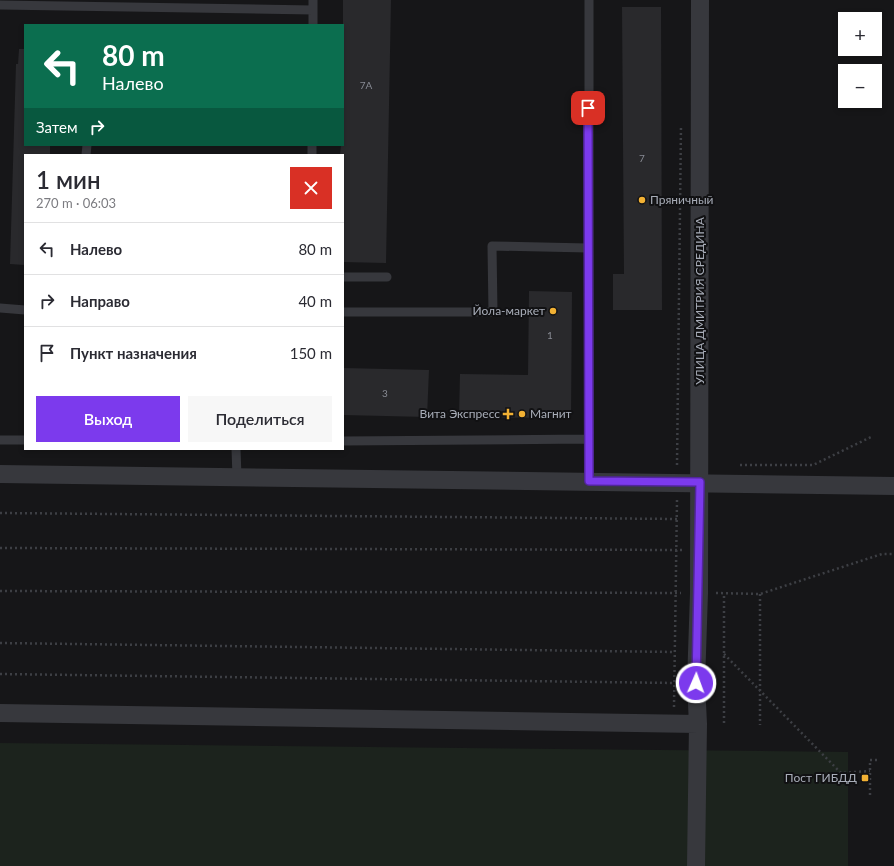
<!DOCTYPE html>
<html lang="ru">
<meta charset="utf-8">
<style>
:root{--surface:#fff;--page:#f7f7f7;--text:#2b2b33;--muted:#7c7c81;--line:#e1e1e2;--accent:#7c3aed}
body{margin:0;font-family:Lato,sans-serif;background:var(--page);color:var(--text);height:100vh;display:flex;flex-direction:column;font-size:15px;white-space:nowrap}
*{box-sizing:border-box;margin:0}
p{font-size:13px;color:var(--muted)}
.icon{flex:none;width:22px;height:22px;fill:none;stroke:currentColor;stroke-width:2;stroke-linecap:round;stroke-linejoin:round}
.map{position:relative;flex:1;overflow:hidden}
.details{position:absolute;left:24px;top:154px;width:320px;height:296px;display:flex;flex-direction:column;background:var(--surface);border-radius:0px;box-shadow:0 2px 6px #0003}
.details>*{flex:none}
.top-card{position:absolute;left:24px;top:24px;width:320px;height:122px;border-radius:0px;box-shadow:0 2px 6px #0003;background:#0b6e4f;color:#fff;overflow:hidden}
.tools{position:absolute;left:838px;top:12px;display:grid;gap:8px}
.tools a{display:grid;place-items:center;width:44px;height:44px;border-radius:0px;background:var(--surface);box-shadow:0 2px 6px #0003;font-size:20px}
.pin{position:absolute;display:grid;place-items:center;width:34px;height:34px;color:#fff;margin:-17px;border-radius:8px;box-shadow:0 2px 6px #0006}
.me{position:absolute;width:44px;margin:-22px;rotate:2deg;stroke-linejoin:round;filter:drop-shadow(0 0 3px #0008)}
.turn{display:flex;align-items:center;gap:14px;height:84px;padding:0 12px;font-size:18px}
.turn .icon{width:52px;height:52px;stroke-width:2.5}
.turn b{display:block;font-size:28px;line-height:34px}
.then{display:flex;align-items:center;height:38px;padding:0 12px;background:#0003;gap:8px;font-size:15px}
.round{display:grid;place-items:center;flex:none;width:42px;height:42px;border-radius:0px;background:var(--page)}
.head{display:flex;align-items:center;justify-content:space-between;height:68px;padding:0 12px}
h1{font-size:24px;font-weight:600;line-height:30px}
.primary-button{display:flex;gap:8px;margin-top:auto;padding:8px 12px}
.primary-button a{flex:1;height:46px;border-radius:0px;background:var(--accent);color:#fff;font-size:16px;font-weight:600;line-height:46px;text-align:center}
.primary-button a+a{background:var(--page);color:var(--text)}
ul{padding:0;list-style:none}
li{display:flex;align-items:center;gap:12px;height:52px;padding:0 12px;border-top:1px solid var(--line)}
li div{flex:1}
li b{display:block;font-size:15px}
li em{font-style:normal}
.map>svg:first-child{display:block}
.green{fill:#1c231d}
.building{fill:#29292c}
.lines{fill:none;stroke-linecap:round;stroke-linejoin:round}
.path{stroke:#3d3f44;stroke-width:2.5;stroke-dasharray:2 3;stroke-linecap:butt}
.lane{stroke:#37383d;stroke-width:9}
.street{stroke:#37383d;stroke-width:18}
.route-casing{stroke:#51269a;stroke-width:10}
.route{stroke:#7c3aed;stroke-width:7}
.poi-dot{fill:#f2b134;stroke:#111113;stroke-width:1.5}
.labels{text-anchor:middle;stroke-width:4;stroke-linejoin:round;paint-order:stroke}
.number-label{font-size:10px;fill:#888b94}
.poi-label{font-size:12px;fill:#a8adb8;stroke:#111113;text-anchor:end}
.street-label{font-size:12px;fill:#a8adb8;stroke:#111113}
</style>
<div class="map">
<svg width="894" height="866" viewBox="0 0 894 866">
<rect width="100%" height="100%" fill="#161618"/>
<path class="green" d="M0 743 848 752V866H0Z"/>
<path class="building" d="M343 0H391L386 263 343 262V155H340L341 145H343Z
M622 7H661L662 310H613V274H624Z
M19 49H25V145H50V155H25V265L10 264 16 64H18Z
M529 291 572 292 571 418 459 417 460 374 528 375Z
M343 368 429 370 427 417 343 415Z"/>
<g class="lines">
<path class="path" d="M677 465 681 126
M740 465H813L871 437
M0 513 677 519
M0 548 683 550
M0 591 681 593
M716 593 760 594 882 554H894
M760 594V725
M0 643 675 652
M724 654 841 773 870 771
M0 674 675 683
M674 707 677 500
M724 723V593
M870 795V760H877"/>
<path class="lane" d="M589 0V481
M0 5 313 10
M313 25V0
M86 155 87 145
M312 155V145
M343 277H387
M0 308 25 310
M343 312H493L492 246 588 248
M0 440H25
M343 441 588 439
M236 449 237 477"/>
<path class="street" d="M0 474 894 486
M0 713 698 724 696 683 699 593 700 0
M696 866 698 724"/>
</g>
<g class="lines">
<defs>
<path id="route" d="M588 108 589 481 700 482 696 683"/>
</defs>
<use href="#route" class="route-casing"/>
<use href="#route" class="route"/>
</g>
<g class="poi-dot">
<circle cx="642" cy="200" r="4"/>
<circle cx="553" cy="311" r="4"/>
<path d="M506 408h4v4h4v4h-4v4h-4v-4h-4v-4h4z"/>
<circle cx="522" cy="414" r="4"/>
<rect x="861" y="774" width="8" height="8" rx="2"/>
</g>
<g class="labels">
<g class="number-label">
<text x="366" y="89">7А</text>
<text x="642" y="162">7</text>
<text x="550" y="339">1</text>
<text x="385" y="397">3</text>
</g>
<g class="poi-label">
<text x="650" y="204" text-anchor="start">Пряничный</text>
<text x="545" y="315">Йола-маркет</text>
<text x="500" y="418">Вита Экспресс</text>
<text x="530" y="418" text-anchor="start">Магнит</text>
<text x="857" y="782">Пост ГИБДД</text>
</g>
<g class="street-label">
<text transform="translate(700 301) rotate(-90)" y="4">УЛИЦА ДМИТРИЯ СРЕДИНА</text>
</g>
</g>
</svg>
<div class="tools">
<a>+</a>
<a>−</a>
</div>
<div class="pin" style="left:588px;top:108px;background:#d93025"><svg class="icon" aria-label="arrive" viewBox="0 0 24 24"><path d="M6 21V4h12l-3 4 3 4H6"/></svg></div>
<svg class="me" style="left:696px;top:683px" viewBox="-20 -20 40 40"><circle r="17" fill="#7c3aed" stroke="#fff" stroke-width="3"/><path d="M0-11L8 9 0 5-8 9z" fill="#fff"/></svg>
<div class="top-card">
<div class="turn"><svg class="icon" aria-label="left" viewBox="0 0 24 24"><path d="M17 20v-9H6M10 6l-5 5 5 5"/></svg><div><b>80 m</b>Налево</div></div>
<div class="then">Затем<svg class="icon" aria-label="right" viewBox="0 0 24 24"><path d="M7 20v-9h11M14 6l5 5-5 5"/></svg></div>
</div>
<section class="details">
<div class="head"><div><h1>1 мин</h1><p>270 m · 06:03</p></div><a class="round" style="background:#d93025;color:#fff"><svg class="icon" aria-label="close" viewBox="0 0 24 24"><path d="M6 6l12 12M18 6L6 18"/></svg></a></div>
<ul>
<li><svg class="icon" aria-label="left" viewBox="0 0 24 24"><path d="M17 20v-9H6M10 6l-5 5 5 5"/></svg><div><b>Налево</b></div><em>80 m</em></li>
<li><svg class="icon" aria-label="right" viewBox="0 0 24 24"><path d="M7 20v-9h11M14 6l5 5-5 5"/></svg><div><b>Направо</b></div><em>40 m</em></li>
<li><svg class="icon" aria-label="arrive" viewBox="0 0 24 24"><path d="M6 21V4h12l-3 4 3 4H6"/></svg><div><b>Пункт назначения</b></div><em>150 m</em></li>
</ul>
<div class="primary-button"><a>Выход</a><a>Поделиться</a></div>
</section>
</div>
